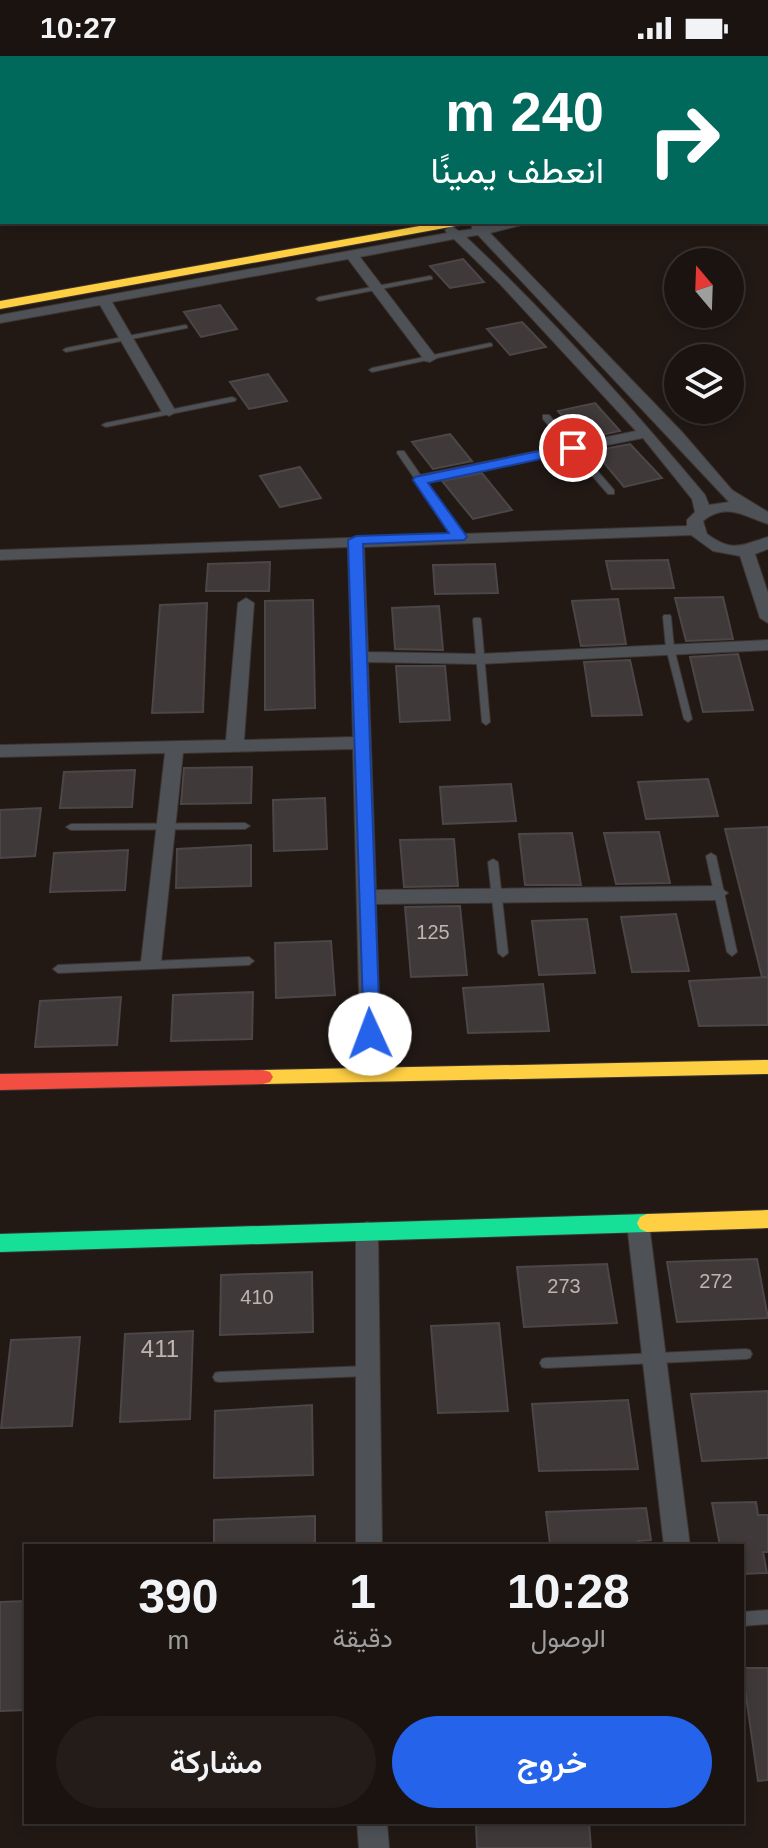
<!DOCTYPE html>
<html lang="ar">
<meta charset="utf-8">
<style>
:root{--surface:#1a1310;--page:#231c19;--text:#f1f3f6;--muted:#9f9e9f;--line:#383230;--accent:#2563eb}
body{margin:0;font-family:Arial,Vazirmatn,sans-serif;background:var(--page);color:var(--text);direction:rtl;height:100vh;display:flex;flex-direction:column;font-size:30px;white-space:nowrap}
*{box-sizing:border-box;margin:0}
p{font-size:26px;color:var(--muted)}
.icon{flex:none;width:44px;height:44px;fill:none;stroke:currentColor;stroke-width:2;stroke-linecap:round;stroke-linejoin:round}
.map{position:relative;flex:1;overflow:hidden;direction:ltr}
.sheet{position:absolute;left:24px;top:1488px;width:720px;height:280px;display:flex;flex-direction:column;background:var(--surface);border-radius:0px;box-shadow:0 4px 12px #0003,0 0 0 2px var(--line);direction:rtl}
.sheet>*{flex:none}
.banner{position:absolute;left:0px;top:0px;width:768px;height:168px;box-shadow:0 4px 12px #0003,0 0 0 2px var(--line);direction:rtl;background:#00695c;color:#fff;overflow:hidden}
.needle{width:52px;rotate:341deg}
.fabs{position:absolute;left:664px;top:192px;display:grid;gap:16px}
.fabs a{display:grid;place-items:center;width:80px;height:80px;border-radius:50%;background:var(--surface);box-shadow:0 4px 12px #0003,0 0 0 2px var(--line);font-size:40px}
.pin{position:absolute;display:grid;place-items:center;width:68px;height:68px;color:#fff;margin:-34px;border:4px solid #fff;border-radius:50%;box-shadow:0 2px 8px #0007}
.me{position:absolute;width:88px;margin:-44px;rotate:358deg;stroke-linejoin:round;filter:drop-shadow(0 0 6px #0008)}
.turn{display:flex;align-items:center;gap:28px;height:168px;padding:0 32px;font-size:36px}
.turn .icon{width:104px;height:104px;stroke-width:2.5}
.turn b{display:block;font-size:56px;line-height:68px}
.eta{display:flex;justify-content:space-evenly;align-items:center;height:136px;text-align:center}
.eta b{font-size:48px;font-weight:600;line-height:56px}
.primary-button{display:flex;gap:16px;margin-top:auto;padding:16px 32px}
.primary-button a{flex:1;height:92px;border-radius:48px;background:var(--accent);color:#fff;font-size:32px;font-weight:600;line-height:92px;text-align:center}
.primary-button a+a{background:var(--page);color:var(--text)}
.status{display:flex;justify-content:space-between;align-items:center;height:56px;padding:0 40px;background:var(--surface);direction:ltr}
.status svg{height:22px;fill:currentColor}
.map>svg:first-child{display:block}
.building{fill:#40393a;stroke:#4b4647;stroke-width:2}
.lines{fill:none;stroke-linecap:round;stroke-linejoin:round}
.lane-casing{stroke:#3d3531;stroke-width:2}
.street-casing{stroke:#3d3531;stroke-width:2}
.fast-casing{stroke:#3d3531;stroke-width:2}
.slow-casing{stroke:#3d3531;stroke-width:2}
.jam-casing{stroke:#3d3531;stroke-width:2}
.lane{fill:#4e5156;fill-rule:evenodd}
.street{fill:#4e5156;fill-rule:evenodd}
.fast{fill:#16e098;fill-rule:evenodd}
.slow{fill:#ffcf43;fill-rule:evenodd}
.jam{fill:#f24e42;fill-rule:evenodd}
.route{fill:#2563eb;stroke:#184099;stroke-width:2}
.labels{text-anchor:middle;stroke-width:6;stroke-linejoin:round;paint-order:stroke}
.number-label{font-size:20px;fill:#beb4b0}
.near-number-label{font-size:24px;fill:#beb4b0}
</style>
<div class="status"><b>10:27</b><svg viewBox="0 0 49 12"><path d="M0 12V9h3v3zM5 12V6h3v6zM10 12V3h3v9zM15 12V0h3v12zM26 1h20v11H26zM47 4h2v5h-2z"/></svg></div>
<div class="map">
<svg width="768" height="1792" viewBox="0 0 768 1792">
<rect width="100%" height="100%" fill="#221915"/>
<path class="building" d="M463 203 484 226 450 232 430 210Z
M220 249 237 273 201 281 184 256Z
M522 266 546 291 510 299 487 273Z
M268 318 287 345 249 353 230 326Z
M595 347 620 375 583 383 558 355Z
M450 378 472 405 433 413 412 386Z
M630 388 662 422 624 431 594 395Z
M300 411 321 442 280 451 260 420Z
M482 417 486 422 512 454 473 463 442 425Z
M668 504 674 532 612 533 606 505Z
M270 506 269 535H206L208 508Z
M495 508 498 537 435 538 433 509Z
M723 541 733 583 686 585 675 542Z
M618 543 626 588 581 590 572 545Z
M313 544 315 652 265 654V545Z
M207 547 203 656 152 657 160 549Z
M439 550 443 594 395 593 392 552Z
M738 598 753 654 703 656 690 601Z
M630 604 642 659 592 660 584 606Z
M396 610H445L450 664 400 666Z
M252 711 251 747 181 748 184 712Z
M135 714 132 751 60 752 64 716Z
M708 723 718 760 646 763 638 726Z
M511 728 516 765 443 768 440 731Z
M325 742 327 793 274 795 273 744Z
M41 752 35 800 0 802V754Z
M768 771V921H762L725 773Z
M659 776 670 827 616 828 604 777Z
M572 777 581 829H525L519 778Z
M454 783 458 830 404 831 400 784Z
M251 789V830L176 832 177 793Z
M128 794 125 834 50 836 54 797Z
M460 850 467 919 411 921 405 851Z
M676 858 689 915 632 916 621 861Z
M587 863 595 917 539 919 532 865Z
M331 885 335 939 276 942 275 887Z
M768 921V969L699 970 689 925Z
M543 928 549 975 468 977 463 932Z
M253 936 252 983 171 985 173 939Z
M121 941 117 989 35 991 40 945Z
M757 1203 768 1262 677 1266 667 1206Z
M607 1208 617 1267 524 1271 517 1211Z
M312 1216 313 1276 220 1279 221 1219Z
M499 1267 508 1355 438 1357 431 1270Z
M193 1275 190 1363 120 1366 125 1278Z
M80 1281 72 1370 1 1372 11 1284Z
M768 1335V1402L702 1405 691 1338Z
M628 1344 638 1413 539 1415 532 1348Z
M312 1349 313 1419 214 1422 215 1355Z
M756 1446 758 1459H768V1496H763L767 1517 742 1518V1490H720L712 1447Z
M646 1452 651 1484 638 1485 639 1490 550 1488 546 1456Z
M315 1460V1490H214V1464Z
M26 1545V1654L0 1655V1546Z
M742 1612H768V1724L758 1725Z
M589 1766 591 1792H477L476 1768Z"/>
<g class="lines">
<defs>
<path id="lane" d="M430 220 432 221V223L319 245 316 243 319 241Z
M185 269 187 270V272L66 296 63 294 66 292Z
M490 287 492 288V290L372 316 369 314 372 312Z
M232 341 236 343 235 345 106 371 102 369 106 367Z
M543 359H549L614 434V438H608L543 363Z
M398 395H404L463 481 462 483H456L397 397Z
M664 559H670L671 561 674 592 692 663 688 666 684 663 666 592 663 561Z
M474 562H480L481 564 490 666 486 669 482 666 473 564Z
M245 767 250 770 245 773 71 774 66 771 71 768Z
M711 797 716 800 737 896 732 900 727 896 706 800Z
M493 803 498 806 508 897 503 901 498 897 488 806Z
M249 901 254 905 249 909 58 917 53 913 58 909Z
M746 1293 750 1294 752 1298 750 1302 746 1303 546 1312 542 1311 540 1307 542 1303 546 1302Z
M367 1310 371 1311 373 1315 371 1319 367 1320 219 1326 215 1325 213 1321 215 1317 219 1316Z
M768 1554V1568L742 1570V1556Z"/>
<path id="street" d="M768 116V124L766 125V117Z
M476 166 483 170 534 166 490 177 682 376 732 434 768 456V468C744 460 726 446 703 465L707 478C733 497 741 489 768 481V493L755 498 768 537V567L760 562 740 500 713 495 691 479 364 491 368 596 478 598 768 584V594L478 608 368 606 376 834 718 830 728 837 718 844 376 848 380 978 377 984H363L360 978 353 693 183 697 161 906 151 913 141 906 165 697 0 701V689L226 684 238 547 246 542 254 547 244 684 353 681 348 491 0 504V494L687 470V464L695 456 692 443 643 382 415 427V421L420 419 636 375 500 228 454 183 360 201 437 302 430 306 425 305 348 203 112 246 176 356 169 360 162 356 100 249 0 267V259L447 177 445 174 451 170 459 175 472 173V167ZM478 179 729 446 709 449 705 439C630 349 551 261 466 181Z
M638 1158 646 1161 649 1168 690 1490H664L627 1168 630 1161Z
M367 1166 375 1169 378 1176 382 1490H356V1176L359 1169Z
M357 1766H387L389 1792H359Z"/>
<path id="fast" d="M647 1158 654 1161 657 1167 654 1173 647 1176 0 1196V1178Z"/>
<path id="slow" d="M766 106H768V112H766Z
M442 166H467L461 169 0 253V245Z
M768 1004V1018L263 1028 256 1026 253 1021 256 1016 263 1014Z
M768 1154V1172L647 1176 640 1173 637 1167 640 1161 647 1158Z"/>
<path id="jam" d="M263 1014 270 1016 273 1021 270 1026 263 1028 0 1034V1018Z"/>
</defs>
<use href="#lane" class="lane-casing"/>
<use href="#street" class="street-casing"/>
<use href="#fast" class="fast-casing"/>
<use href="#slow" class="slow-casing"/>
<use href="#jam" class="jam-casing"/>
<use href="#lane" class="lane"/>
<use href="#street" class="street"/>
<use href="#fast" class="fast"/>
<use href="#slow" class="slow"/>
<use href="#jam" class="jam"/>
</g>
<path class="route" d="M573 388 580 392 578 395 428 427 467 481 464 484 363 488 380 978 370 985 364 983 348 484 356 480 449 477 413 424 415 421Z"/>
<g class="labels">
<g class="number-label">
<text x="433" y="883">125</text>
<text x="716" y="1232">272</text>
<text x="564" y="1237">273</text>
<text x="257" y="1248">410</text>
</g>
<g class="near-number-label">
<text x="160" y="1301">411</text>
</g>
</g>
</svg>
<div class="fabs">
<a><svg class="needle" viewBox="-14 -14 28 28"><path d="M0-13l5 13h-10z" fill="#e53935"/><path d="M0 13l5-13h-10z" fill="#9f9e9f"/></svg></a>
<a><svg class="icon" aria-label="layers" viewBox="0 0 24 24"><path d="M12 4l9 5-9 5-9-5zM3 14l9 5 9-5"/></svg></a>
</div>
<div class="pin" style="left:573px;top:392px;background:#d93025"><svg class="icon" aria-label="arrive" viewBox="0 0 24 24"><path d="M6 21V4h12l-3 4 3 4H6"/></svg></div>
<svg class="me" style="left:370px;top:978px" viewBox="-20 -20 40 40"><circle r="19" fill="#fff"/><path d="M0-13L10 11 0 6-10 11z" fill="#2563eb"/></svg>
<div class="banner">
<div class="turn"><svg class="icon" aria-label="right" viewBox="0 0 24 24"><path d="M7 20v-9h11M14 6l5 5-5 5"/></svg><div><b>240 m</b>انعطف يمينًا</div></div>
</div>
<section class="sheet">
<div class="eta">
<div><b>10:28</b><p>الوصول</p></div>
<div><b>1</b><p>دقيقة</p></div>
<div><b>390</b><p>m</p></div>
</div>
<div class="primary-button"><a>خروج</a><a>مشاركة</a></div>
</section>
</div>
